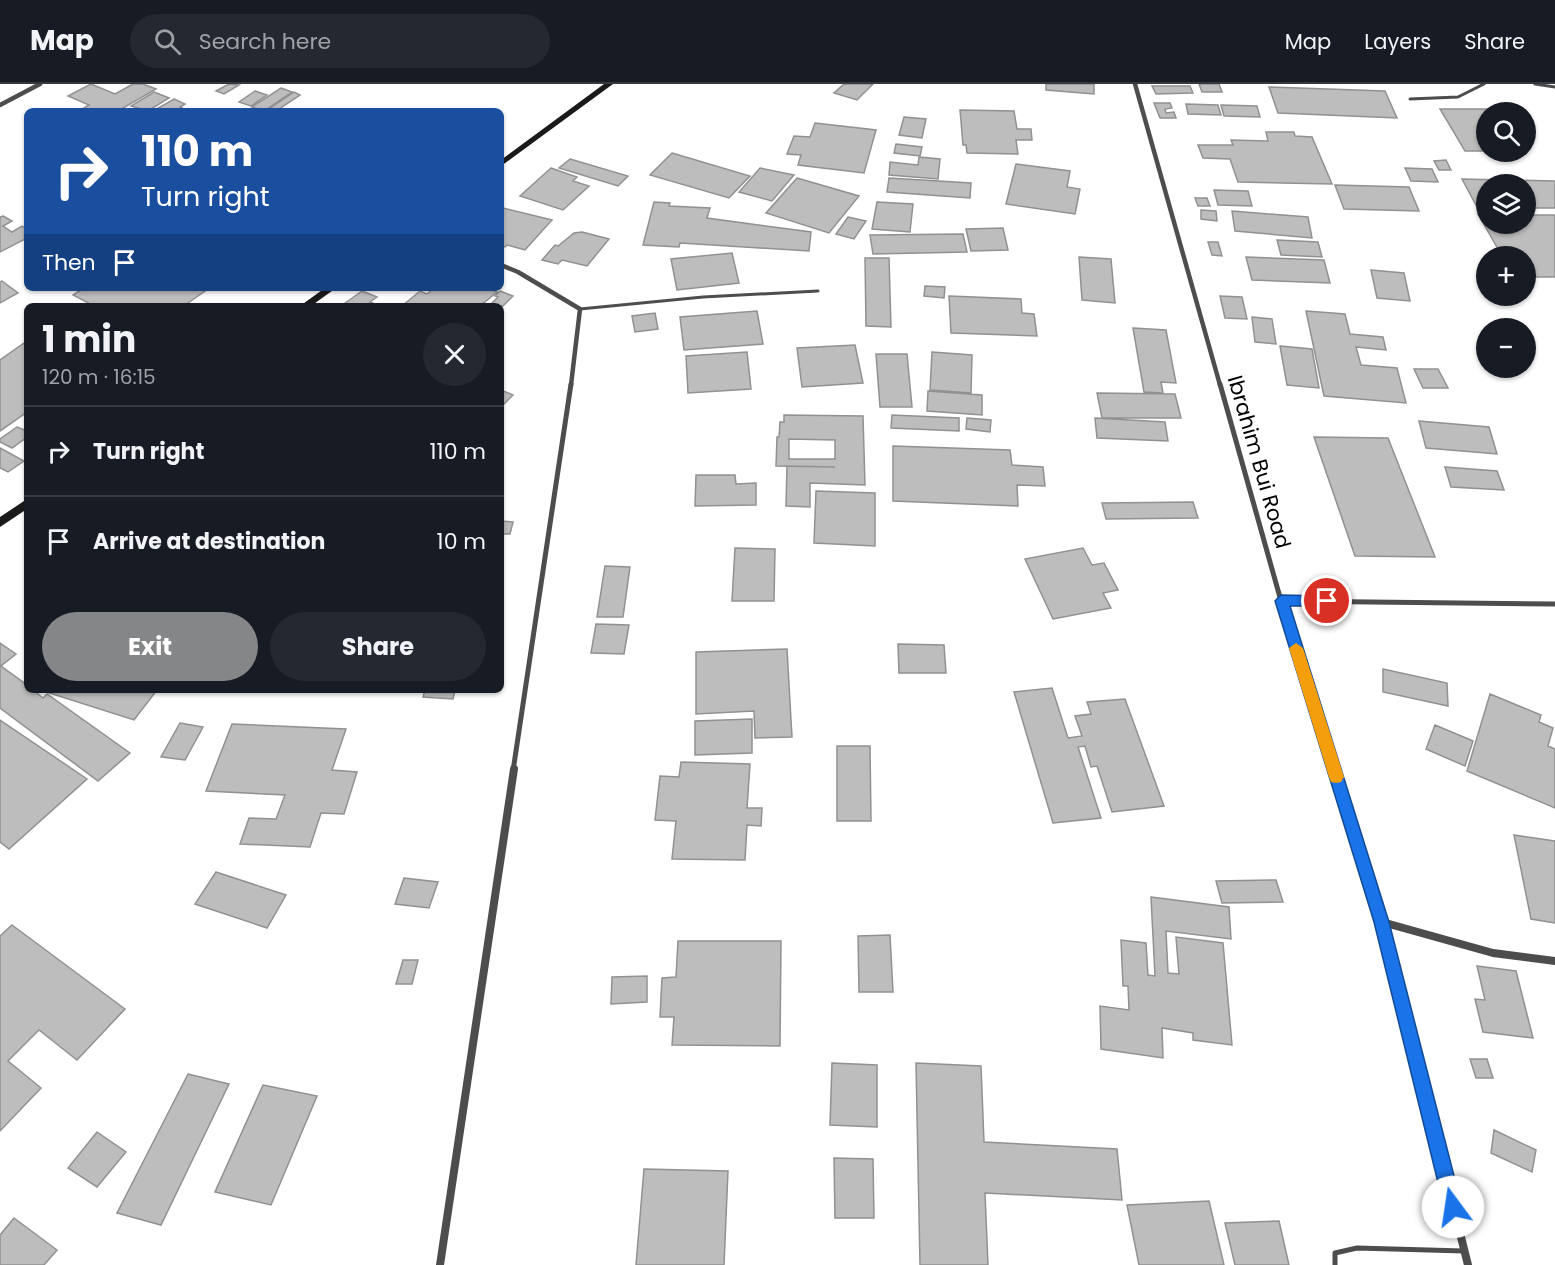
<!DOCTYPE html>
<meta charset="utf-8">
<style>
:root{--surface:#171b24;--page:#242831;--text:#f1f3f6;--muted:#9ea1a6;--line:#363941;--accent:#858687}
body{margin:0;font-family:Poppins,sans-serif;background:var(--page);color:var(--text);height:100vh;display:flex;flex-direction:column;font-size:22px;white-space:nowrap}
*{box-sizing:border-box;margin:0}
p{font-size:20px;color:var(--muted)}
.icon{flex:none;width:33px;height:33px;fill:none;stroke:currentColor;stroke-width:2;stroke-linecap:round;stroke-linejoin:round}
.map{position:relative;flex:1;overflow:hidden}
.sheet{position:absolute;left:24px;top:219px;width:480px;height:390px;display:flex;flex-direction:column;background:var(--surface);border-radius:9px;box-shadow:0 2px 4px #0004}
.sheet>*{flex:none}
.guide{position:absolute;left:24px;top:24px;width:480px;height:183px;border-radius:9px;box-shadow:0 2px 4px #0004;background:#1a4fa0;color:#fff;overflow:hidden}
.fabs{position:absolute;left:1476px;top:18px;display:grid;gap:12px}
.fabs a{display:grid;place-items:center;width:60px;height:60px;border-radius:50%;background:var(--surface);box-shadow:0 2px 4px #0004;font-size:30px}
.pin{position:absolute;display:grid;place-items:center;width:51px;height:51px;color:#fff;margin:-26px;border:3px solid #fff;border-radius:50%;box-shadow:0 2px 6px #0007}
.me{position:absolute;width:66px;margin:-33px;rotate:346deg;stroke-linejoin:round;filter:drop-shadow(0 0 4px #0008)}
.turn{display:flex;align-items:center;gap:21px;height:126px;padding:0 18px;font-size:27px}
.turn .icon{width:78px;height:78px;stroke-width:2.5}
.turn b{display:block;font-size:42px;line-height:51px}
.then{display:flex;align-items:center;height:57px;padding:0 18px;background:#0003;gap:12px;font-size:22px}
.round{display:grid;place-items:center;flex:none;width:63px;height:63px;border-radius:32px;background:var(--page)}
.head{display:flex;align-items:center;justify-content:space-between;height:102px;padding:0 18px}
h1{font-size:36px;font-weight:700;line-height:45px}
.cta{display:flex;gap:12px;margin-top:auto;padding:12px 18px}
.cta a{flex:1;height:69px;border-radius:36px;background:var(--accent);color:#fff;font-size:24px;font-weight:700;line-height:69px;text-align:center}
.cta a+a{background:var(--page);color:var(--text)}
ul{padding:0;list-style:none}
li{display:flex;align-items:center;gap:18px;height:90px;padding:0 18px;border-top:2px solid var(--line)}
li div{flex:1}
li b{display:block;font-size:22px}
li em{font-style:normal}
header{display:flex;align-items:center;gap:36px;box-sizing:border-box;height:84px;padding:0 30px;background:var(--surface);border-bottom:2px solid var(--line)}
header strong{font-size:28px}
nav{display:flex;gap:33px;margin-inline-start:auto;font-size:21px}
.search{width:420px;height:54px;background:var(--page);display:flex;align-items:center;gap:15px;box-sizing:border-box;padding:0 21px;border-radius:33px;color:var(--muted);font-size:22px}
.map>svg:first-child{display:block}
.building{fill:#bdbdbd;stroke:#919191;stroke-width:1.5;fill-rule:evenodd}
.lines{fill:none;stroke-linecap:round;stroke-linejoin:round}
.lane-far1{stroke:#4d4d4d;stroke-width:3}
.lane{stroke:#4d4d4d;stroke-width:5}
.street-far2{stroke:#4d4d4d;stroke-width:4.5}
.street-far1{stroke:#4d4d4d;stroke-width:5}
.street{stroke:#4d4d4d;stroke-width:8}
.secondary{fill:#1a1a1a;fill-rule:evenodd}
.route{fill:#1a73e8;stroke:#114b97;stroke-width:1.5}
.slow{fill:#f59e0b}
.labels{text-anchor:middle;stroke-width:4.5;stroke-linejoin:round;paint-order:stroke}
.street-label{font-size:21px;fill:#000;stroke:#fff}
</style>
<header>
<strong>Map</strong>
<div class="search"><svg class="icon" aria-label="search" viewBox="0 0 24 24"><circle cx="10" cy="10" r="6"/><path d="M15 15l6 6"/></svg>Search here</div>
<nav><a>Map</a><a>Layers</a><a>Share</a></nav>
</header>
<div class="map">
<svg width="1555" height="1181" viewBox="0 0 1555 1181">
<rect width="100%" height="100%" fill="#fff"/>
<path class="building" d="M91 0 115 10 133 0H143L156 5 118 27H79L89 21 68 12Z
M229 0 239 1 224 10 216 7Z
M844 0H873L857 16 834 9Z
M1046 0H1094V10L1046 6Z
M1199 0H1219L1222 8H1202Z
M1152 2H1190L1193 9 1156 10Z
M1269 3 1385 7 1397 34 1278 29Z
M281 4 292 8 264 27 252 23Z
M255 7 267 11 251 22 239 18Z
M154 8 169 14 148 27 131 22Z
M294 8 300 11 276 27H266Z
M174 15 185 20 180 23 188 27H153Z
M1154 19H1170L1172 24 1165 25 1166 29 1174 28 1176 34H1160Z
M1186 20 1218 21 1221 31 1188 30Z
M1221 21 1257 22 1260 33 1224 32Z
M1440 25H1496L1498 28H1486V67H1465Z
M960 26 1014 27 1017 45H1031L1032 56H1016L1018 70 967 69 966 61H963Z
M904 33 926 35 922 54 899 51Z
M815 39 876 46 864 89 798 81 801 71 787 70 794 52 810 53Z
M1266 48H1294L1295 52 1312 53 1332 100 1238 98 1230 75 1203 74 1198 61H1233L1231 56 1268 57Z
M896 60 922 63 920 72 894 69Z
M672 69 750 92 729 114 650 91Z
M919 73 940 75 938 95 889 91 890 78 918 81Z
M570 75 628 92 618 102 559 84Z
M1446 76 1451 86H1439L1434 77Z
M1016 80 1070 87 1067 103 1080 105 1075 130 1006 120Z
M551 84 577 93 573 97 589 102 563 126 520 112Z
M760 84 794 91 772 117 739 108Z
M1405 84 1432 85 1438 98 1411 97Z
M797 94 859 112 829 149 766 129Z
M889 94 971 99 970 114 887 108Z
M1462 95 1555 97V124H1526V100H1486V123H1477Z
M1335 101 1409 103 1419 127 1344 125Z
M1214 106 1248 107 1252 122 1218 121Z
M1195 114H1207L1210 122H1198Z
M654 118 670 119 669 122 710 124 707 134 811 148 809 167 680 159 679 163 643 161Z
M877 118 913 120 910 148 872 145Z
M503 124 552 136 525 166 507 161 505 163 501 162V126Z
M1201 126 1216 127 1217 137 1201 135Z
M1232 127 1308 133 1312 154 1235 147Z
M1478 130H1486V140H1526V131H1555V193H1526V172H1502Z
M3 132 12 137 3 142 12 148 22 142 27 145V154L0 168V133Z
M848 133 866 137 854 155 836 150Z
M1003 144 1008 166 971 167 966 145Z
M582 148 609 155 587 182 562 176 558 180 542 176 555 161 558 162 574 149Z
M963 150 967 168 873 170 870 151Z
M1277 156 1318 158 1322 173 1281 171Z
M1208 158H1218L1222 172 1212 171Z
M732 169 739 199 677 206 671 175Z
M1079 173 1111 175 1115 219 1082 216Z
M1246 173 1324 176 1330 199 1252 196Z
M865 174H889L891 243 866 242Z
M1371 186 1404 189 1410 217 1377 214Z
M2 197 18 209 0 219V198Z
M925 202 945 203 944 214 924 212Z
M84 204H205L208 205 188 219 195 222H94L73 211Z
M434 204H488L497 208 480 222H402L420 207 427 210Z
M362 207 377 213 370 218 379 222H341Z
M500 207 513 212 501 224V222H489L498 213 495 212Z
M949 212 1021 215 1022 229 1034 230 1037 252 951 249Z
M1220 212 1242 213 1247 235 1225 234Z
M757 227 763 260 684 266 680 233Z
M1306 227 1345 230 1350 250 1383 253 1386 266 1356 263 1361 281 1397 284 1406 319 1324 312Z
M655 229 658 245 635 248 632 232Z
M1252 233 1272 235 1276 260 1255 258Z
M1133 244 1166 246 1176 299 1161 298 1163 309 1144 308Z
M27 257V328L0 347V276Z
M855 261 863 299 802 303 797 264Z
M1280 262 1312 265 1319 304 1287 301Z
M747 268 751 305 688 309 686 272Z
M932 268 972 271 971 309 930 306Z
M876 270H907L912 323H880Z
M1414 285H1438L1448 304H1423Z
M501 306 513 311 501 323Z
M928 307 982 311V331L927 327Z
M1097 309 1175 310 1181 334H1102Z
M784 331 863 332 865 401 810 399V423L786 422 787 382 835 383 776 382 777 353H779L780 338H784ZM789 355 835 356V375H789Z
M892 331 959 334V347L891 344Z
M967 334 991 336 990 348 966 345Z
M1095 334 1165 338 1168 357 1097 354Z
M1419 337 1489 343 1497 370 1426 364Z
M17 343 27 347V353L12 364 0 358V355Z
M1314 353 1388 354 1435 473 1355 472Z
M893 362 1010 366 1012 381 1043 383 1045 402 1017 401 1018 422 893 417Z
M0 364 24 377 8 388 0 384Z
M1445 383 1497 387 1504 406 1451 403Z
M696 391H735L736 400 756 399V421L695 422Z
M816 407 875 409V462L814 459Z
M1193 418 1198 434 1106 435 1102 419Z
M501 437 513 438 510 450H501Z
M735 464 775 465 774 517H732Z
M1083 464 1092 481 1104 479 1118 506 1103 509 1111 524 1053 535 1025 475Z
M605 482 630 483 623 533H597Z
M596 540 629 541 624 570 591 569Z
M0 559 16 570 1 582 27 601V606H33L43 614 47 610 130 669 98 697 0 624Z
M898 560 944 561 946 589H899Z
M787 565 792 653 755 654 754 627 696 630V568Z
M1383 585 1447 599 1448 622 1383 608Z
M1052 604 1068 654 1082 652 1075 632 1091 630 1087 618 1125 615 1164 722 1112 728 1097 682 1091 683 1085 662 1078 663 1101 734 1053 739 1014 608Z
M40 606H157L134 636Z
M425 606H455L453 615 423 613Z
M1490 610 1541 631 1539 638 1553 644 1548 662 1555 665V724L1467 687Z
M752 635V669L695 671V637Z
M0 636 87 695 9 765 0 758Z
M180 639 203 643 185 676 161 673Z
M232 640 346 645 332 686 357 688 344 730 321 729 310 763 240 760 249 734 276 735 285 711 206 707Z
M1435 641 1473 657 1465 682 1426 665Z
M837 662H870L871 737H837Z
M681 678 750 680 747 724H762L761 742 747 741 745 776 672 775 676 737 655 736 660 692 679 693Z
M1514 751 1555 757V839L1531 835Z
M216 788 286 811 267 844 195 820Z
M404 794 438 798 429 824 395 820Z
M1276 796 1283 818 1222 819 1216 797Z
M1151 813 1229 823 1231 855 1166 847 1168 889 1179 890 1176 853 1223 859 1232 961 1193 956V949L1162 944 1163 974 1101 965 1100 922 1129 926 1128 902H1123L1121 856 1146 859 1148 891 1155 892Z
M12 841 125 925 77 976 39 946 8 977 41 1004 0 1047V852Z
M890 851 893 908H859L858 852Z
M678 857H781L780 962 672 961 674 933H660L662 894 676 893Z
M403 876H418L412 900H396Z
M1477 882 1516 887 1533 954 1483 948 1475 915 1485 916Z
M647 892V918L611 920 612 893Z
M1470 975H1487L1493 994H1476Z
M832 979 877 981V1043L830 1041Z
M916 979 981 982 984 1058 1117 1065 1122 1116 985 1109 988 1181H920Z
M188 990 229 1000 161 1141 117 1129Z
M263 1001 317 1012 271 1121 215 1108Z
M1494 1046 1536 1066 1532 1088 1491 1069Z
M97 1048 126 1068 97 1103 68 1084Z
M834 1074 873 1075 874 1134H835Z
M644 1085 728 1087 724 1181H636Z
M1209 1117 1224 1181H1139L1127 1121Z
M14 1134 57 1166 44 1181H0V1151Z
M1279 1137 1289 1181H1235L1225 1139Z"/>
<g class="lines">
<path class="lane-far1" d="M1535 0 1555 3
M1410 15 1458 13 1484 0
M580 225 703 213 818 207"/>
<path class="lane" d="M1335 1181V1169L1357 1164 1464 1167"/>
<path class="street-far2" d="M1135 0 1220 301
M0 21 40 0
M501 181 518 188 580 225 571 301"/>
<path class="street-far1" d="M1220 300 1281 517 1334 687
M1281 517 1555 520
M513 687 571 300"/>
<path class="street" d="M1334 685 1382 838 1468 1181
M1382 838 1493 869 1555 877
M440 1181 514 685"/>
<path class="secondary" d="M604 0H613L501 82V76Z
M325 204H336L311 222H300Z
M27 415V425L0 443V433Z"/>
</g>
<path class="route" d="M1281 511 1327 512 1334 517 1327 522H1290L1389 838 1462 1123 1460 1130 1453 1132 1447 1130 1444 1123 1374 838 1275 517Z"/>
<path class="slow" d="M1296 559 1303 564 1344 693 1341 698 1336 699 1331 698 1329 693 1289 564Z"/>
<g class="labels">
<g class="street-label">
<text transform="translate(1259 378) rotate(74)" y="7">Ibrahim Bui Road</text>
</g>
</g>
</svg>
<div class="fabs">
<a><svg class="icon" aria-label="search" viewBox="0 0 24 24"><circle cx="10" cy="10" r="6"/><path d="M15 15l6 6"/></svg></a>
<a><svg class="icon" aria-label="layers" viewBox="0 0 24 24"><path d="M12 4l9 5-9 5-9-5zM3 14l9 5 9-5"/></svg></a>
<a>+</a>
<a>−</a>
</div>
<div class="pin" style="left:1327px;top:517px;background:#d93025"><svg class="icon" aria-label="arrive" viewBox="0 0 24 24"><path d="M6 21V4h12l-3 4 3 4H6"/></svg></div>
<svg class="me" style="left:1453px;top:1123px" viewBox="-20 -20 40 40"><circle r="19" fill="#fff"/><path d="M0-13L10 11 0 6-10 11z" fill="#1a73e8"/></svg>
<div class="guide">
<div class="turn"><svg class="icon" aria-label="right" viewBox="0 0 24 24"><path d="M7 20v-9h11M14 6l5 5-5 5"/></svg><div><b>110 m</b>Turn right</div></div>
<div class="then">Then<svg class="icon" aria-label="arrive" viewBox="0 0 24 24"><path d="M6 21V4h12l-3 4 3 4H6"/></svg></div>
</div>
<section class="sheet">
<div class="head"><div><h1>1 min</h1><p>120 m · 16:15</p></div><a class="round"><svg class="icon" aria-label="close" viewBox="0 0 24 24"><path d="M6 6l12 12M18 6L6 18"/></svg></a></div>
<ul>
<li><svg class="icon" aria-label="right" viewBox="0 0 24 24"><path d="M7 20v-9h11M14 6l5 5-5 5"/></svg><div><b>Turn right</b></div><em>110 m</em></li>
<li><svg class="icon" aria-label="arrive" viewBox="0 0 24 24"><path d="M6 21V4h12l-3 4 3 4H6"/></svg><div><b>Arrive at destination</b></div><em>10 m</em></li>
</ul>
<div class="cta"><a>Exit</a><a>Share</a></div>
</section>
</div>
